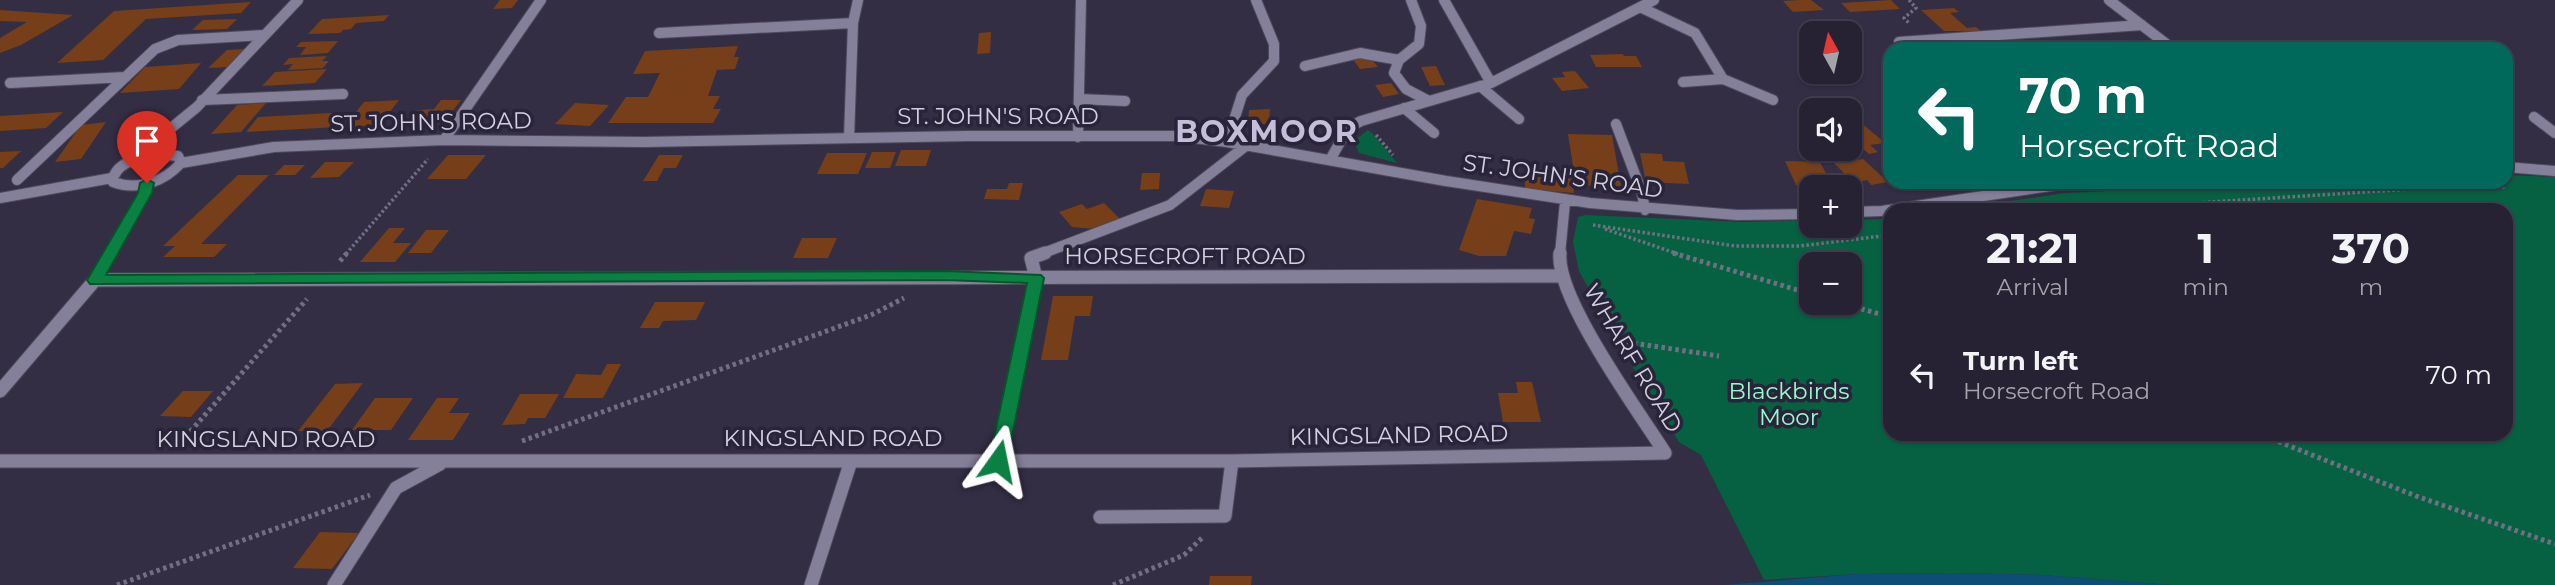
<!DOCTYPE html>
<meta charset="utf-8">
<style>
:root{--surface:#262233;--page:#2e2a3b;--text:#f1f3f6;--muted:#a4a4ac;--line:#423f4e}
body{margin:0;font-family:Montserrat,sans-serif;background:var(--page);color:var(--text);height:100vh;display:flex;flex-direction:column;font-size:26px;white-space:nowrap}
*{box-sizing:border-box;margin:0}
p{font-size:23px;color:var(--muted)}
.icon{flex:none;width:38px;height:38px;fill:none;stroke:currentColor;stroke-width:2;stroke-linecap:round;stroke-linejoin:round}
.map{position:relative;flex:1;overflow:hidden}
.details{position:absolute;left:1883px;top:203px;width:630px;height:238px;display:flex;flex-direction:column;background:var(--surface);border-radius:21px;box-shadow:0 2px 5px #0004,0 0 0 2px var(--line)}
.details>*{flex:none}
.guide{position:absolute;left:1883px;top:42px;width:630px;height:147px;border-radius:21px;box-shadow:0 2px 5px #0004,0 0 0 2px var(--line);background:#00695c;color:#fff;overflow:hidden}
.needle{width:46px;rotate:352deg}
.buttons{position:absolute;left:1799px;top:21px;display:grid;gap:14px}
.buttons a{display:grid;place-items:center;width:63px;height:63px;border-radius:14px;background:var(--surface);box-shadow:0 2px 5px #0004,0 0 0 2px var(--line);font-size:35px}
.pin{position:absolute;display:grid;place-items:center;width:60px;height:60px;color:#fff;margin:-72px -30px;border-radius:50% 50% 50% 0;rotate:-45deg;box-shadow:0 0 7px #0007}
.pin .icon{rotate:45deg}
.me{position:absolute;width:77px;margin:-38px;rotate:12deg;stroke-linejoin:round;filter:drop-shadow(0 0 5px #0008)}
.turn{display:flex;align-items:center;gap:24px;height:147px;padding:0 21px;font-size:32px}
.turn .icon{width:91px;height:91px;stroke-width:2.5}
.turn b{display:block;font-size:49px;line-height:60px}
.eta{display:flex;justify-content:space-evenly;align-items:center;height:119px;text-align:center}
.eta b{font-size:42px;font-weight:700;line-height:49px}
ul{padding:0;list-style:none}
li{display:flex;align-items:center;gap:21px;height:105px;padding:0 21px}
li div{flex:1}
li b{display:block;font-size:26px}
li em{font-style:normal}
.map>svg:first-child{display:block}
.green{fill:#066143;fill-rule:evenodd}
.water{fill:#0e4e76}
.building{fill:#763f19}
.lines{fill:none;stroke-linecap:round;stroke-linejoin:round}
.minor-far1-casing{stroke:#4e4a5c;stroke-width:12}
.minor-casing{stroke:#4e4a5c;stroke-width:15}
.path-far1{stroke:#736f82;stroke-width:3.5;stroke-dasharray:2.5 2.5;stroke-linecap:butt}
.path{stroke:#736f82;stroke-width:5;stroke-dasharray:3.5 3.5;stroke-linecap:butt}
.minor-far1{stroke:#85809a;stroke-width:10}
.minor{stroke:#85809a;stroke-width:13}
.route{fill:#0b8043;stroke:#07532c;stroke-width:2}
.labels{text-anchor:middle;stroke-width:7;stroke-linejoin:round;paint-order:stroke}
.street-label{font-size:23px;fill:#d2d0de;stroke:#292439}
.park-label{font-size:23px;fill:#95fbce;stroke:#292439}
.district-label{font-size:30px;font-weight:bold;letter-spacing:2px;fill:#c3bfda;stroke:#292439}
</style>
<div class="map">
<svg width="2555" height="585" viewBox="0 0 2555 585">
<rect width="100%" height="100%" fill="#332e44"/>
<path class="green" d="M1368 130 1372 133 1397 163 1359 153 1356 146V139Z
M2506 175 2555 177V585H2172L2042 575 1953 573 1857 574 1764 580 1701 455 1679 442 1621 348 1579 271 1573 242 1578 217 1585 215 1743 222 1811 220V226H1850V220L1890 219V434H2506V210H1950L2065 193 2302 182H2506ZM1811 264H1850V303H1811Z"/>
<path class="water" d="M1953 573 2042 575 2172 585H1725L1857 574Z"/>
<path class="building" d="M500 0H518L512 8 493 9Z
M1800 0H1811L1824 10 1793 12 1783 1Z
M1891 0 1900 9 1850 12 1841 3Z
M251 2 241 13 146 19 103 60 57 63 114 11Z
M1954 8 1959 12 1950 13 1967 28 1976 27 1981 31H1944L1921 10Z
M0 10 73 15 21 45 0 53V38L27 22 0 21Z
M389 15 384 21 356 23 351 29 343 30 340 33 308 34 322 19Z
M237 19 227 29 192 30 203 20Z
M991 32 990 53 977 54 979 33Z
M338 41 328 53 300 55 306 47H296L301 42Z
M738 46 734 57H739L735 69 717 70 708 96H720L713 109H721L713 123H608L626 97H648L660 73 633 74 645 51Z
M246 49 228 67 208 68 227 50Z
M1623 54 1624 56H1636L1642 67H1596L1590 55Z
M327 56 322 61H329L323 68 288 70 293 64 283 65 289 58Z
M1369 56 1378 67 1360 69 1352 58Z
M201 63 179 89 120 93 145 67Z
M1436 66 1445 85 1430 86 1421 67Z
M327 69 315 83 262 86 275 72Z
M1575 71 1589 88 1562 91 1552 78 1565 77 1562 72Z
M1391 83 1399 94 1383 97 1375 85Z
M399 100 380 125 344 127 364 102Z
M441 100H461L443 124 406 125 418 110 434 109Z
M266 103 241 132 211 134 237 105Z
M575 103 609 105 590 126 555 124Z
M1270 109 1269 124H1248L1249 110Z
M63 112 46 128 0 131V116Z
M349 112 338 127 246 132 258 117Z
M106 122 81 159 55 162 81 125Z
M1865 126 1885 143 1870 145 1878 152 1869 154 1850 137V128Z
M1568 134 1612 135 1621 186 1576 185Z
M901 150H931L926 166H895Z
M21 151 3 168H0V152Z
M872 152H896L890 168H865Z
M827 153H867L858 174H817Z
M1640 153 1662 154 1663 161 1684 162 1689 184 1646 182Z
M448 155H486L466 179H427Z
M659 155H683L676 168H664L657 181H643Z
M1863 159 1888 182 1871 185 1867 180 1854 183 1834 163Z
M1785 161 1820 162 1828 177H1813L1817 186 1796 185Z
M325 162H354L339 177 310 178Z
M284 165H305L295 175H274Z
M1525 167 1572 170 1574 193 1525 189Z
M1142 173H1160L1159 189 1140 190Z
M238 175H269L201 244H227L214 257H163L175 246H163Z
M1009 183H1023L1019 200 984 199 987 189H1007Z
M1206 189 1234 191 1229 208 1200 206Z
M1477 199 1532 208 1529 218 1535 219 1531 234 1514 231 1506 256H1479L1459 250Z
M1104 203 1120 219 1095 229 1072 227 1059 212 1082 204 1087 209Z
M389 228H405L393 243H411L395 262H360Z
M426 230H449L431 253H408Z
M802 238H837L828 258H793Z
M1053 296H1093L1090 316H1075L1068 360H1041Z
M655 302H705L696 320 663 321 659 328H640Z
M607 364H621L603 398H563L576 374 601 375Z
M1516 382H1532L1541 422H1503L1498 393H1518Z
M363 383 327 431H298L335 384Z
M183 391H213L191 417 160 416Z
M520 394H559L545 418H528L525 424 502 425Z
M375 398H413L391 430H352Z
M437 398H459L449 413H470L453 440H408Z
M320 532 359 533 332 569 293 568Z
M1210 576H1252L1251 585H1209Z"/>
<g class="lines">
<defs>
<path id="minor-far1" d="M1411 0 1421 26 1419 44 1399 60 1394 73 1406 89 1427 100
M1444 0 1491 83
M2109 0 2173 49
M1640 7 1695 33 1723 79 1773 100
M659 33 853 23
M1906 49 1899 42 2142 25
M1305 66 1360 53 1399 60
M1683 82 1723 79
M10 83 126 77
M1480 86 1519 119
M1079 99 1125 101
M202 100 343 94
M1404 108 1434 133
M2534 117 2555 133
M1616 124 1642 193 1645 210
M1078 137 1081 0
M849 138 853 23 858 0
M444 140 541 0
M1227 142 1242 95 1274 61V44L1256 0
M156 154 178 156 181 163C164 182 138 191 113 182 113 163 140 157 156 154Z
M146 156 154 142 197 107 298 0
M1330 160 1348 128 1361 121 1491 83 1654 0
M181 163 274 147 444 140 644 142 968 136H1176L1227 142 1446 181 1590 203 1737 215 1811 214
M2506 167 2555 171
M17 180 155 49 178 40 265 35
M0 198 112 178
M1850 212 1882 211 2071 183 2100 182
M110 254 145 193 147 183
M1041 254 1170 205 1247 145
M1560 254 1565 202"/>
<path id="minor" d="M1560 253C1555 297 1639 412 1665 453
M95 280 1561 276
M0 391 95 280 111 253
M0 461H1232L1665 453
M998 461 1036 278 1031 258 1045 253
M1100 517 1225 516 1232 461
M334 585 396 488 440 464
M811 585 851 461"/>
</defs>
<use href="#minor-far1" class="minor-far1-casing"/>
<use href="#minor" class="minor-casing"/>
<path class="path-far1" d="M1909 0 1916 8 1904 18 1909 23
M1376 135 1393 155
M2088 210 2473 185 2505 187
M1593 225 1735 246H1800L1890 235
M1605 229 1678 254
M346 254 428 159"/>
<path class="path" d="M1673 253 1811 294
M340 261 347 253
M1841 303 1890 317
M1613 340 1719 356
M2259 434 2416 496 2555 544
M522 441 871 315 904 298
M181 442 307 299
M117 585 370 495
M1113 585 1184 555 1204 536"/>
<use href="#minor-far1" class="minor-far1"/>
<use href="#minor" class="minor"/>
</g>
<path class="route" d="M147 179 154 183 152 193 106 275 945 271 1041 275 1044 278 1007 461 1004 465H991L989 461 1027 283 945 280 90 284 87 280 138 193 140 183Z"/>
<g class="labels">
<g class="street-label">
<text x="998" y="124">ST. JOHN'S ROAD</text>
<text transform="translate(431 122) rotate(-1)" y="8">ST. JOHN'S ROAD</text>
<text transform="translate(1563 176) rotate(8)" y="8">ST. JOHN'S ROAD</text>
<text x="1185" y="264">HORSECROFT ROAD</text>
<text transform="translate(1633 358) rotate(59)" y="8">WHARF ROAD</text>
<text transform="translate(1399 435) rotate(-1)" y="8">KINGSLAND ROAD</text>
<text x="833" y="446">KINGSLAND ROAD</text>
<text x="266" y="447">KINGSLAND ROAD</text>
</g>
<g class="park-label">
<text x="1789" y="399">Blackbirds<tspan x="1789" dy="26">Moor</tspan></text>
</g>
<g class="district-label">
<text x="1267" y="142">BOXMOOR</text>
</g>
</g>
</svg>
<div class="buttons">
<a><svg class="needle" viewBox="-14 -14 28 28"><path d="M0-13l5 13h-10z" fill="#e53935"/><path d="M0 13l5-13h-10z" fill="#a4a4ac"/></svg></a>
<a><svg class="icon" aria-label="sound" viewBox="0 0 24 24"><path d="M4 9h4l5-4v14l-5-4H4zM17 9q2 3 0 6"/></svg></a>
<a>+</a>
<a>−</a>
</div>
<div class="pin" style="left:147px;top:183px;background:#d93025"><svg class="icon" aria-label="arrive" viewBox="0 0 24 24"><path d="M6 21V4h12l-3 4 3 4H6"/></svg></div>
<svg class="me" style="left:998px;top:461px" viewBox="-20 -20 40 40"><path d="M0-17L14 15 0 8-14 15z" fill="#0b8043" stroke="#fff" stroke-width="4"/></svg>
<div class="guide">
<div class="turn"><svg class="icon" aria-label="left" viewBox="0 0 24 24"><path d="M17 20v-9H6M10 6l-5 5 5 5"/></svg><div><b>70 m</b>Horsecroft Road</div></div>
</div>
<section class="details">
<div class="eta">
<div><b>21:21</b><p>Arrival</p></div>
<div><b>1</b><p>min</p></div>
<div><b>370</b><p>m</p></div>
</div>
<ul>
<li><svg class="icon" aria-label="left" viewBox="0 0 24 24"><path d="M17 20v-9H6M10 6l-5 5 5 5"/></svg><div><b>Turn left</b><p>Horsecroft Road</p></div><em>70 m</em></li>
</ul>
</section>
</div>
